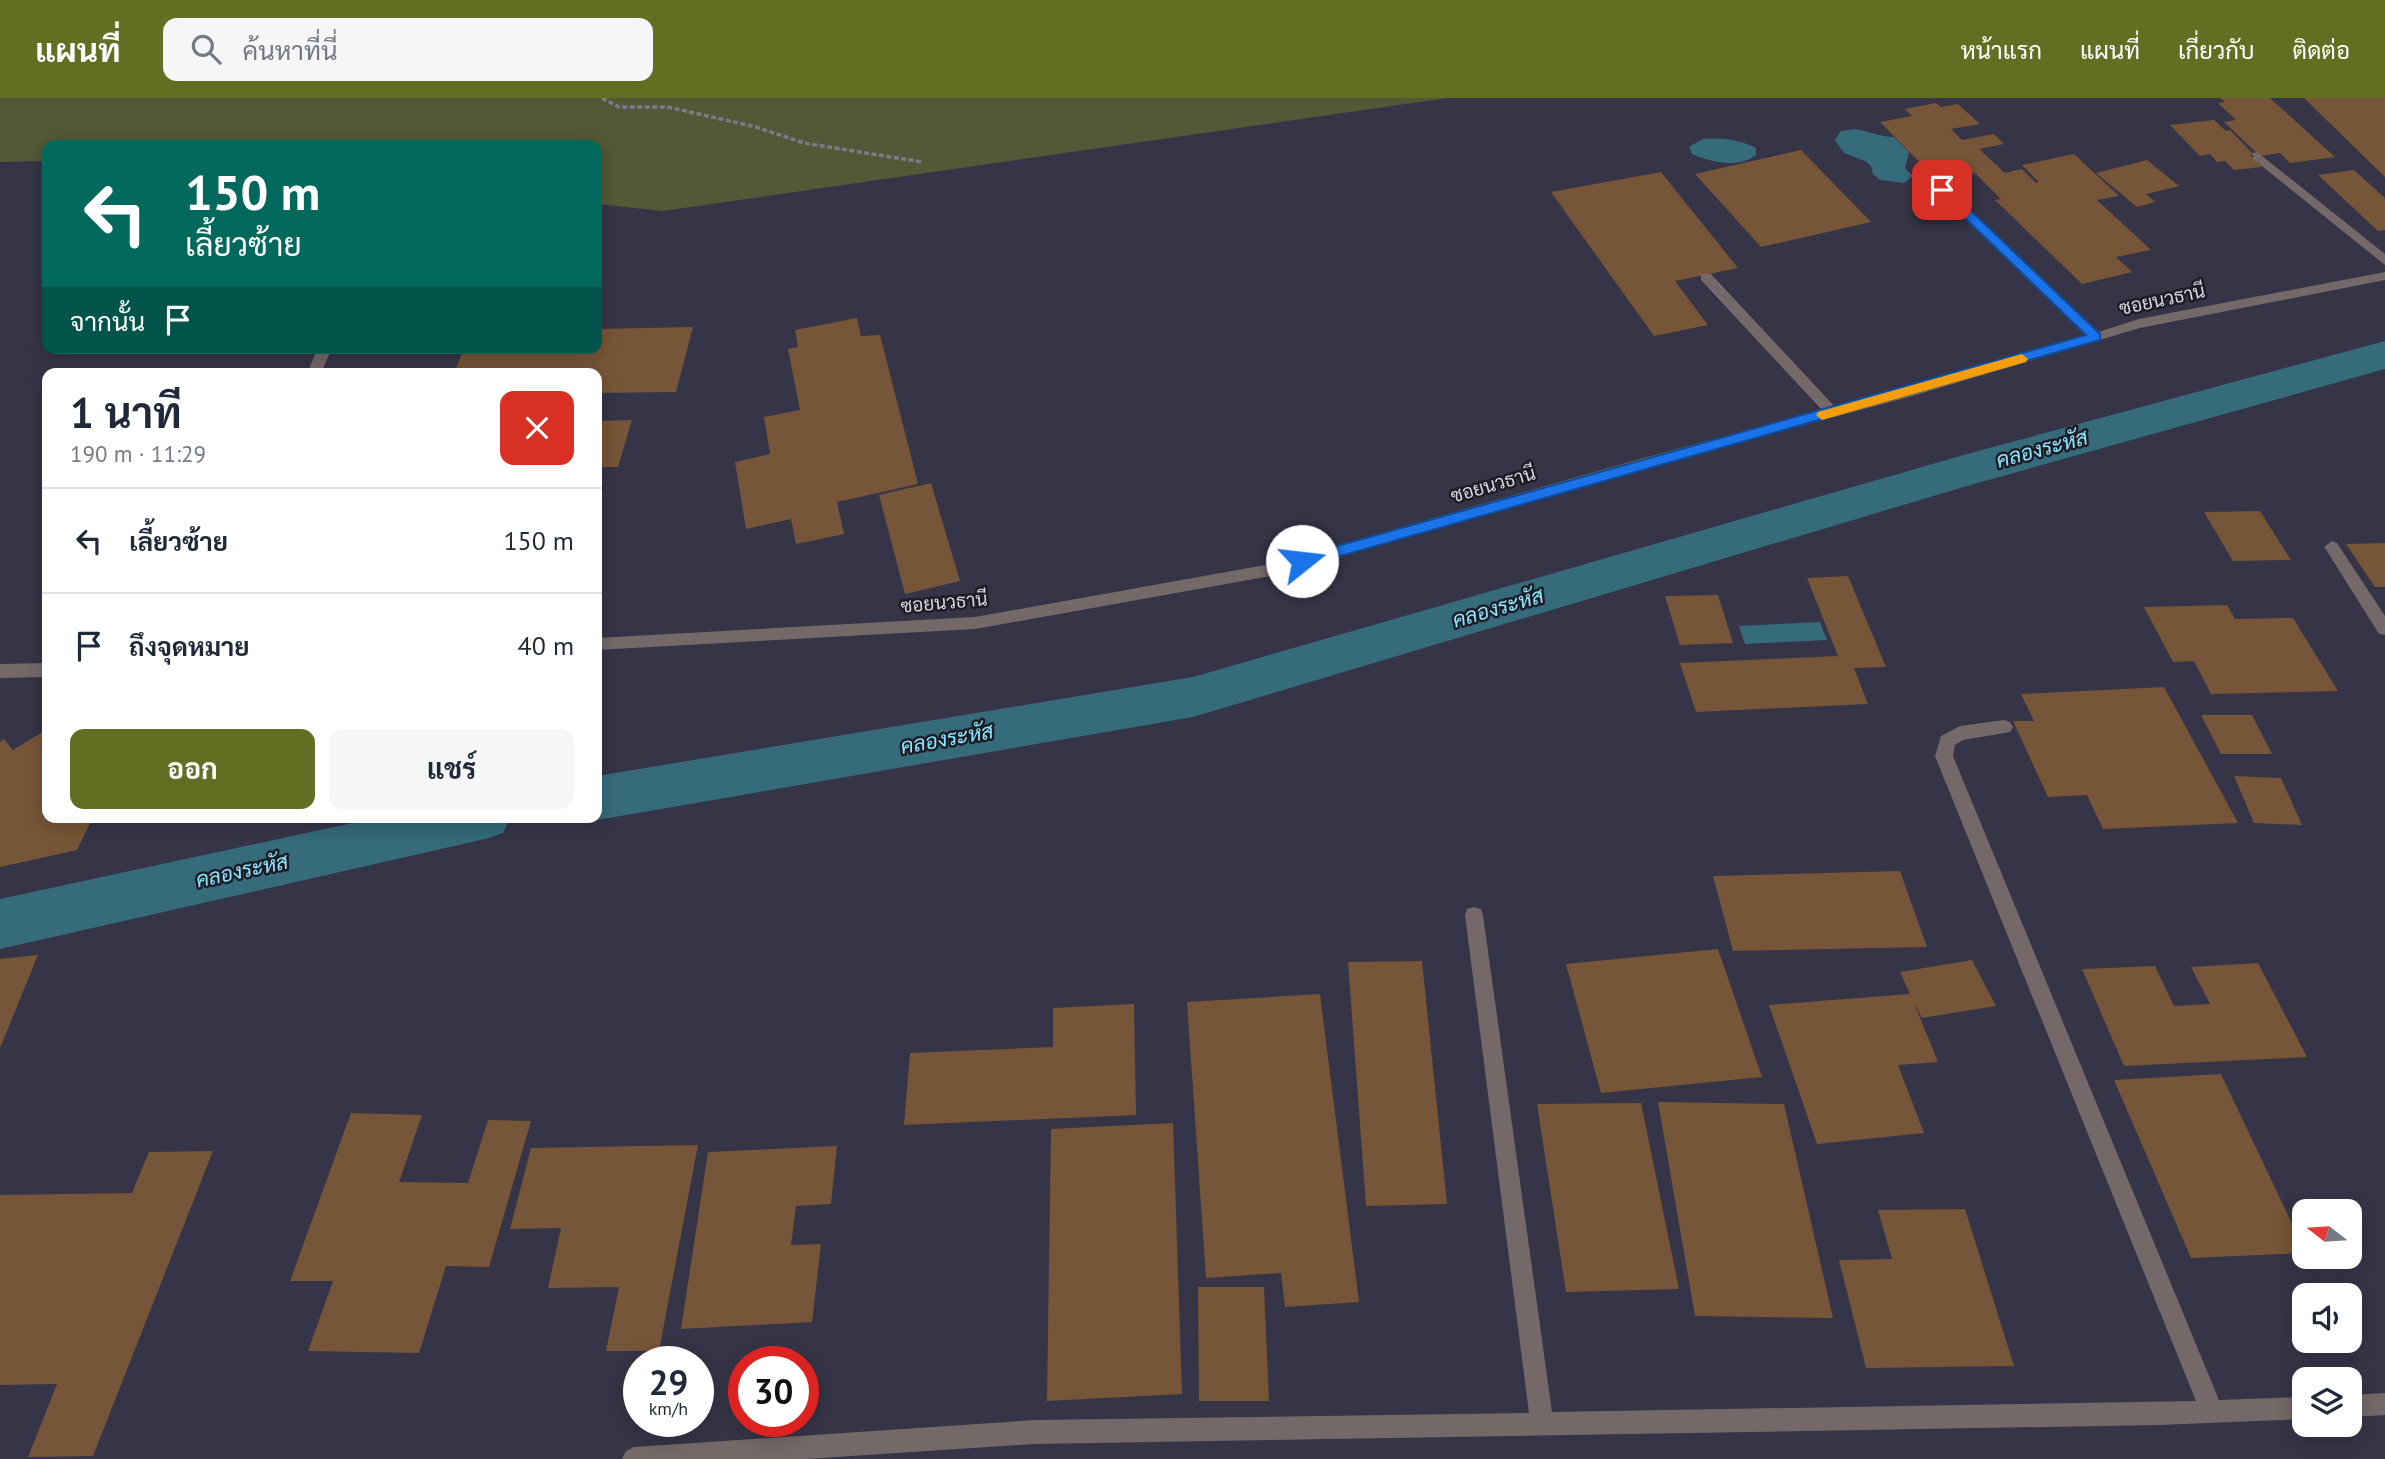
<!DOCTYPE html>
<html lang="th">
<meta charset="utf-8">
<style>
:root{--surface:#fff;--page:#f6f6f7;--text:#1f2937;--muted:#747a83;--line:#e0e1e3;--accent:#606f21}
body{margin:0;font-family:"PT Sans",Sarabun,sans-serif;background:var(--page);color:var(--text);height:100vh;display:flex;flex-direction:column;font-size:26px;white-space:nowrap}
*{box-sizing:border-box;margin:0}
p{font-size:23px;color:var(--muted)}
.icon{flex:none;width:38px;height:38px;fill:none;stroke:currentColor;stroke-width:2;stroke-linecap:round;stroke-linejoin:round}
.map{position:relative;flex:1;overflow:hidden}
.panel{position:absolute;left:42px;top:270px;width:560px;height:455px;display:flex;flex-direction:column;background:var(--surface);border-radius:14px;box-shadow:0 4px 18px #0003}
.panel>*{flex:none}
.hud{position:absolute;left:42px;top:42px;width:560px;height:214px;border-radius:14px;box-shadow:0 4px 18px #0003;background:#00695c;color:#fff;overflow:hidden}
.needle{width:46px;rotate:287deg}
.fabs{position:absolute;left:2292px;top:1101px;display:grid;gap:14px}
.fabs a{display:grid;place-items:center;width:70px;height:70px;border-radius:14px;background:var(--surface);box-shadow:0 4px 18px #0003;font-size:35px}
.speed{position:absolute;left:623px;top:1248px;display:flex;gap:14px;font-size:35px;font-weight:700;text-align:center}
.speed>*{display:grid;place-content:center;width:91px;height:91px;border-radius:50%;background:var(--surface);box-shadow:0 4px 18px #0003;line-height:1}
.speed small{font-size:18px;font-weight:400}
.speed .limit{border:10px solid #d22;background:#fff;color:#111}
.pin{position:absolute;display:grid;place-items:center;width:60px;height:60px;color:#fff;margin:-30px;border-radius:14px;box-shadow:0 4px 10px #0006}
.me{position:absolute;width:77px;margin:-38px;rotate:74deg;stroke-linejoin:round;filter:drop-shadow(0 0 5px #0008)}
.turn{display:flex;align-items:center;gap:24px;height:147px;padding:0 28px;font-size:32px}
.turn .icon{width:91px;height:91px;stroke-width:2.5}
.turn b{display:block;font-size:49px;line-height:60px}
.then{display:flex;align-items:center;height:66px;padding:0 28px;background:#0003;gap:14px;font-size:26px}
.round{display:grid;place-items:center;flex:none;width:74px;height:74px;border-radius:14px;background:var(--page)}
.head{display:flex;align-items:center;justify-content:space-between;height:119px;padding:0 28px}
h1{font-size:42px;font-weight:700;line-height:52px}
.primary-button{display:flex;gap:14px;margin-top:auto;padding:14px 28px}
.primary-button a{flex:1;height:80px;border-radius:14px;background:var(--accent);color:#fff;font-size:28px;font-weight:700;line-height:80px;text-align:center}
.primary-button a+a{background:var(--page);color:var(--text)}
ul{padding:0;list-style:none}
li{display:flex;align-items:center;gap:21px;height:105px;padding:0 28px;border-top:2px solid var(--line)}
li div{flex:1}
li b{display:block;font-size:26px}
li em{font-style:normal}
header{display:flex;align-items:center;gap:42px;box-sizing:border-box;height:98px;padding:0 35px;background:var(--accent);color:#fff}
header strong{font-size:33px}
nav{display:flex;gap:38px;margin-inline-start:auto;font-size:24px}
.search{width:490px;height:63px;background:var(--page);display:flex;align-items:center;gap:18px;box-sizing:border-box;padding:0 24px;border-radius:14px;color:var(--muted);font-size:26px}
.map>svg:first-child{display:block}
.green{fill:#535936}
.water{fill:#356b7b}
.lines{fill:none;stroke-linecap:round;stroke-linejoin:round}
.canal{fill:#356b7b;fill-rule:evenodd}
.building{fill:#775538}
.path{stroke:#7a7a89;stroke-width:3.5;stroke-dasharray:5 2.5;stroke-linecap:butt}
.minor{fill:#746968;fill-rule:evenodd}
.route{fill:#1a73e8;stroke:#114b97;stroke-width:2}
.slow{fill:#f59e0b}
.labels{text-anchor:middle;stroke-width:5;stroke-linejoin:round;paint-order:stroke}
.street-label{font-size:19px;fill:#d6d7e2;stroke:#1d1d26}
.water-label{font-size:21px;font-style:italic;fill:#8de5ff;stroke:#1d1d26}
</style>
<header>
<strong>แผนที่</strong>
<div class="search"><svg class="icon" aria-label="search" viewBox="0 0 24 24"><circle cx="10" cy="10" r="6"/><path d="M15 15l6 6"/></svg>ค้นหาที่นี่</div>
<nav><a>หน้าแรก</a><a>แผนที่</a><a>เกี่ยวกับ</a><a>ติดต่อ</a></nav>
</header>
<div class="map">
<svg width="2385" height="1361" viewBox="0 0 2385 1361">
<rect width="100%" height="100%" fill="#353547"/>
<path class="green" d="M0 0H1447L663 113 597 106V47H47V63L0 64Z"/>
<path class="water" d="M1855 31C1869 33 1880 39 1894 39L1909 54 1905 70 1913 78 1904 85 1880 82 1873 76 1871 68 1865 63 1844 55 1835 42 1841 33Z
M1703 41C1720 39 1742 42 1756 50V57C1738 71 1711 64 1692 56L1689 49Z
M1820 524 1827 542 1745 546 1739 528Z"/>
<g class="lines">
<path class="canal" d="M2385 243V271L1967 388 1193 619 597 722 589 719H597V678L1193 579 1967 356Z
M380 719H511L503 735 485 741 0 851V801Z"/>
</g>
<path class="building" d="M2220 0H2270L2335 59 2290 65 2280 55 2260 58 2224 24 2236 22 2218 5 2225 4Z
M2304 0H2385V79Z
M1936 5 1941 9 1958 6 1980 26 1951 31 1962 42 1994 36 2004 46 1979 51 2005 75 2022 71 2036 85 2039 84 2022 67 2074 56 2119 98 2097 102 2151 152 2116 159 2132 174 2082 186 1995 102 2001 101 1975 75 1938 83 1880 24 1912 18 1905 11Z
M2214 22 2226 33 2230 32 2254 57H2250L2262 69 2234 72 2225 63 2217 64 2210 56 2200 58 2170 27Z
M1801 52 1871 124 1761 149 1695 76Z
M2147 62 2179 88 2146 96 2155 104 2137 109 2096 75Z
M2354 72 2385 100V132L2378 133 2318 77Z
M1661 74 1738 170 1675 183 1708 227 1654 238 1551 94Z
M857 220 861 238 880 237 918 386 837 404 844 436 796 446 791 421 746 431 735 364 770 356 764 319 800 312 788 251 798 249 795 232Z
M693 229 676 294 597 295V275H454L464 250H597V231Z
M632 322 618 369H597V323Z
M931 385 960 483 905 496 879 397Z
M2260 413 2291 462 2233 463 2204 414Z
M2385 445V489H2375L2346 446Z
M1848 478 1886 569 1854 570 1868 606 1696 614 1680 565 1838 558 1807 480Z
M1718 497 1733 545 1680 547 1665 498Z
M2227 507 2235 521 2293 520 2338 593 2211 596 2194 563 2173 564 2144 509Z
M2164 589 2238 725 2103 731 2087 697 2048 699 2013 623H2034L2021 596Z
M2201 617H2252L2272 656H2221Z
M44 633 47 637V719H93L77 752 0 769V644L4 641 13 652Z
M2234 678 2281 680 2302 727 2254 725Z
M1900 773 1927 849 1733 853 1713 778Z
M1718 851 1762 979 1601 995 1566 866Z
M38 857 0 950V861Z
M1972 862 1996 908 1922 920 1914 905 1938 964 1898 967 1924 1035 1817 1046 1769 907 1910 896 1900 874Z
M1422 863 1447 1106 1366 1108 1348 864Z
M2258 865 2307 959 2124 968 2082 871 2155 868 2174 908 2210 906 2191 869Z
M1320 896 1359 1204 1285 1209 1281 1175 1206 1180 1187 904Z
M1134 906 1136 1017 904 1027 910 955 1053 949V910Z
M2221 976 2305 1153V1155L2191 1160 2114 982Z
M1658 1004 1784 1006 1833 1220 1695 1218Z
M1641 1005 1679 1191 1566 1194 1537 1006Z
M351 1015 422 1017 399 1084 468 1085 488 1022 531 1023 489 1169 446 1168 419 1255 308 1253 333 1183H290Z
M1173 1025 1182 1296 1047 1303 1051 1031Z
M698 1047 659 1253H606L619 1189 548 1190 561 1130 510 1131 531 1050Z
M837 1048 831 1106 796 1108 791 1147 821 1146 812 1224 681 1231 708 1054Z
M213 1053 93 1358 28 1359 57 1286 0 1287V1097L132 1095 149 1054Z
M1965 1111 2014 1268 1866 1270 1839 1162 1892 1161 1878 1112Z
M1198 1189H1264L1269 1303H1199Z"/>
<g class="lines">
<path class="path" d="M602 0 619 9H668L756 29 804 45 922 64"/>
<path class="minor" d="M2257 54 2385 156V167L2253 61V55Z
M1942 88 1946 89 2098 234 2139 221 2385 174V182L2140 230 1909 299 1640 371 1276 477 975 531 597 552V540L975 519 1276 465 1640 361 1822 312 1701 182V176H1711L1835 309 2085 237 1938 95 1936 92Z
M318 250H332L321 275H307Z
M2332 443 2337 445 2385 518V537L2379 536 2327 453 2324 449Z
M47 565V579L0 580V566Z
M2004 622 2010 624 2013 629 2010 634 1963 642 1955 647 1953 658 2219 1302 2305 1299V1321L2159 1327 1035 1346 806 1361H622L626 1353 634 1349 1035 1322 1529 1315 1465 817 1467 811 1474 809 1481 811 1483 817 1552 1314 2196 1303 1935 658 1941 638 1960 628Z
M2385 1295V1317L2350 1319V1297Z"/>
</g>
<path class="route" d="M1938 89H1946L2100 236V242L1302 469 1297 467V460L1302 458 2086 237 1938 94Z"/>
<path class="slow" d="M2022 256 2028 261 2026 264 1822 322 1816 317 1818 314Z"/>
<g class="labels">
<g class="street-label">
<text transform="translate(2162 201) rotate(-12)" y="7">ซอยนวธานี</text>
<text transform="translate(1493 386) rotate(-16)" y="7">ซอยนวธานี</text>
<text transform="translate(944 504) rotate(-5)" y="7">ซอยนวธานี</text>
</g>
<g class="water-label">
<text transform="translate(2042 351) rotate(-15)" y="7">คลองระหัส</text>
<text transform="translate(1498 510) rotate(-16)" y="7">คลองระหัส</text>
<text transform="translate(947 641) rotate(-10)" y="7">คลองระหัส</text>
<text transform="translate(242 773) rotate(-12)" y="7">คลองระหัส</text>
</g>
</g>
</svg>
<div class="fabs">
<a><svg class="needle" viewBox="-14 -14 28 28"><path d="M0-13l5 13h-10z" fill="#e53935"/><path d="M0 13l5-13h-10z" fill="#747a83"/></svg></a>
<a><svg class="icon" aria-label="sound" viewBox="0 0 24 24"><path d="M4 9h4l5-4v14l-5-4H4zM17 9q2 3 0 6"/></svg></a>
<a><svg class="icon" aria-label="layers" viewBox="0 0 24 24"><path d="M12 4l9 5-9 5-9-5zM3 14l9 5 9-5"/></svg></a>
</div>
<div class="speed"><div>29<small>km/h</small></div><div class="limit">30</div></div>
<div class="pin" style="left:1942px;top:92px;background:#d93025"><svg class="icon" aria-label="arrive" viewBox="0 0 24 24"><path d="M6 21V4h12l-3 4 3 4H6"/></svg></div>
<svg class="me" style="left:1302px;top:463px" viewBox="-20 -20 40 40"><circle r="19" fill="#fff"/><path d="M0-13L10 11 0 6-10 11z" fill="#1a73e8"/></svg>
<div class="hud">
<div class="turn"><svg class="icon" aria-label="left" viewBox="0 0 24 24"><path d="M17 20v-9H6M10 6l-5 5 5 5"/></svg><div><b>150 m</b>เลี้ยวซ้าย</div></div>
<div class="then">จากนั้น<svg class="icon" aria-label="arrive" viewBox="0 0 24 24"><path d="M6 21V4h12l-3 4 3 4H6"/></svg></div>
</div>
<section class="panel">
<div class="head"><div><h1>1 นาที</h1><p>190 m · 11:29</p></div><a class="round" style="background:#d93025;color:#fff"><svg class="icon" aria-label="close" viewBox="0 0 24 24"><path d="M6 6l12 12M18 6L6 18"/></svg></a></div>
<ul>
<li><svg class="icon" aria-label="left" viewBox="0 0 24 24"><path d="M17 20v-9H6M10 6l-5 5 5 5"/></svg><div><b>เลี้ยวซ้าย</b></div><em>150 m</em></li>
<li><svg class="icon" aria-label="arrive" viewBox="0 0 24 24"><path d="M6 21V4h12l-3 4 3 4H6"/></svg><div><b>ถึงจุดหมาย</b></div><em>40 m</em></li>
</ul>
<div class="primary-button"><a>ออก</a><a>แชร์</a></div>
</section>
</div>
